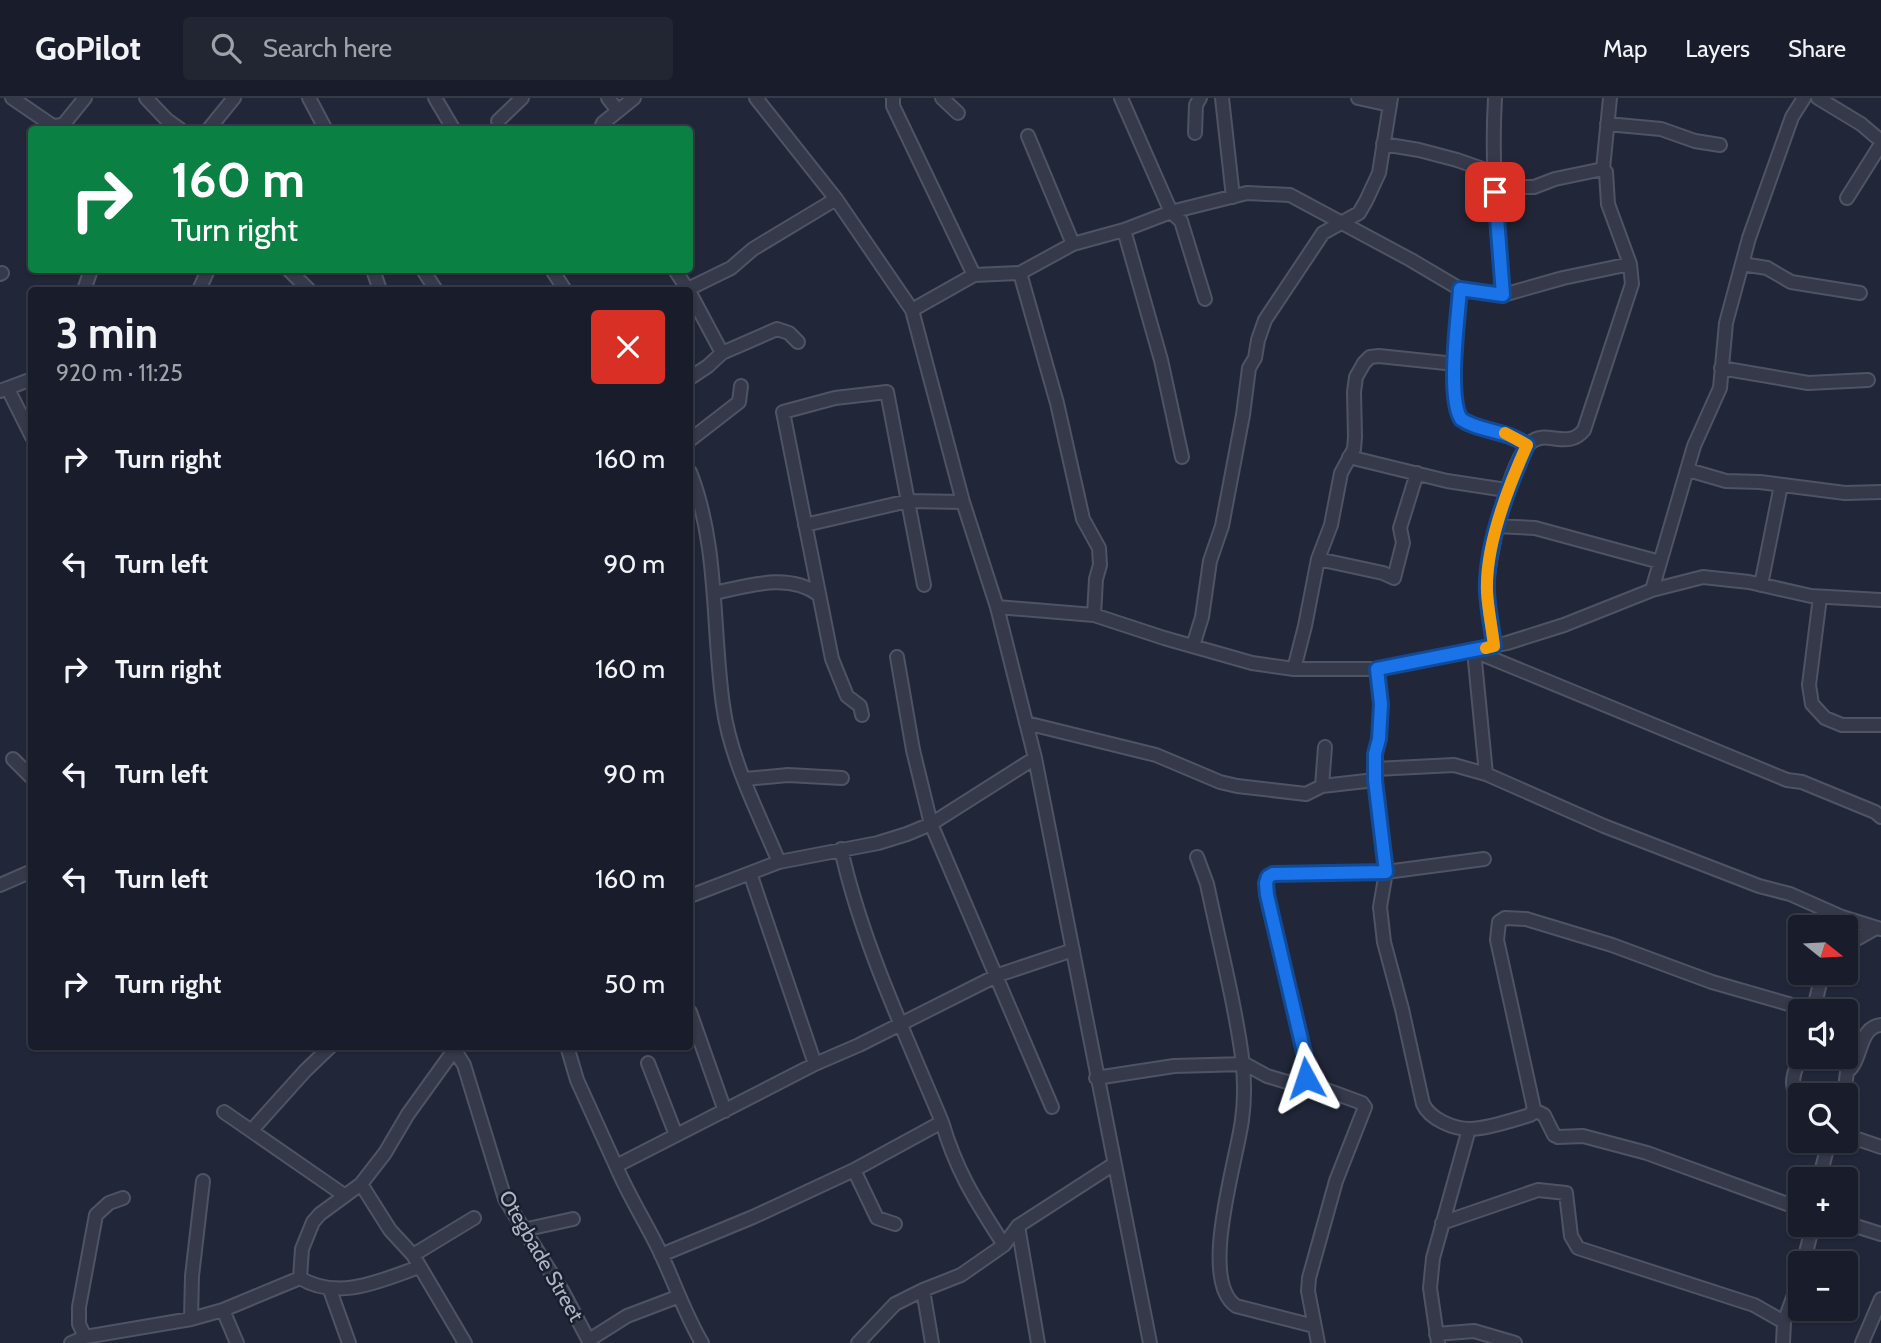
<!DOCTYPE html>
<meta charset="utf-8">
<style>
:root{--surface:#191d2b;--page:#222633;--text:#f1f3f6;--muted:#9fa2a9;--line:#373b47}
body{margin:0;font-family:Cabin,sans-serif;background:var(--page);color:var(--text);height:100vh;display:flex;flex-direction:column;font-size:26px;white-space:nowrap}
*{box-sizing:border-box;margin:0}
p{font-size:23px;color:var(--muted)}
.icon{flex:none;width:38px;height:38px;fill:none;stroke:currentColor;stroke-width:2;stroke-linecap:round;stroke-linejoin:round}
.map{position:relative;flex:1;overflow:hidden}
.details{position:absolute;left:28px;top:189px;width:665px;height:763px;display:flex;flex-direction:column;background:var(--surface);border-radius:7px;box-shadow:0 2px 5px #0004,0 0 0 2px var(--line)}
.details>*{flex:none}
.banner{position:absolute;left:28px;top:28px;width:665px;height:147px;border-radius:7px;box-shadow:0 2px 5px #0004,0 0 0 2px var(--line);background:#0b8043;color:#fff;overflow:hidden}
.needle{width:46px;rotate:108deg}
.controls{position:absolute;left:1788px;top:817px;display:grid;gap:14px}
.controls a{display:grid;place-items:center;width:70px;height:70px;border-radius:7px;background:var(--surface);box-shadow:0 2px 5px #0004,0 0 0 2px var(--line);font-size:35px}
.pin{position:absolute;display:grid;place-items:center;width:60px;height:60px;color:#fff;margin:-30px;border-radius:14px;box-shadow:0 4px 10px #0006}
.me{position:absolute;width:77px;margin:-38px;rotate:355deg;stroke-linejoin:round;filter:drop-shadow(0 0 5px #0008)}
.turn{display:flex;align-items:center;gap:24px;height:147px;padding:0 28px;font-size:32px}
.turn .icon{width:91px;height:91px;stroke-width:2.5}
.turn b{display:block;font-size:49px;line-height:60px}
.round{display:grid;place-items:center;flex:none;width:74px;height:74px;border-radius:7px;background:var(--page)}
.headline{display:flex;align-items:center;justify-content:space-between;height:119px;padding:0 28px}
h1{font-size:42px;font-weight:700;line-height:52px}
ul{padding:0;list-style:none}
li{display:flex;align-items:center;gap:21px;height:105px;padding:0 28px}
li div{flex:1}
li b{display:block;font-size:26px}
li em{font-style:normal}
header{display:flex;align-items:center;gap:42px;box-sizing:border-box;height:98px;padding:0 35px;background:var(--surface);border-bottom:2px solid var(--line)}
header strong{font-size:33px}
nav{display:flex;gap:38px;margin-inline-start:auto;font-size:24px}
.search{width:490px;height:63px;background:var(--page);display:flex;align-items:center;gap:18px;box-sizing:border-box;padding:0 24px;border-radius:7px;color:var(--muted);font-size:26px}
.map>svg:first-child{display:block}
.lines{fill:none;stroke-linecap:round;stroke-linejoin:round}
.minor-casing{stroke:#4f5464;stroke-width:16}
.minor{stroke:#35394a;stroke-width:12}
.route-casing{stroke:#114b97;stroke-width:18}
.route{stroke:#1a73e8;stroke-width:12}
.slow{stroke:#f59e0b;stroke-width:12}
.labels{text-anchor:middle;stroke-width:5;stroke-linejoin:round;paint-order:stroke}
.street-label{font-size:21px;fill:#afb4c6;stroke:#1a1f2e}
</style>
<header>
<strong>GoPilot</strong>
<div class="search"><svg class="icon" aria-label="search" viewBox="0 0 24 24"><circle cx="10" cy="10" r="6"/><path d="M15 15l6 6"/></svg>Search here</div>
<nav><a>Map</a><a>Layers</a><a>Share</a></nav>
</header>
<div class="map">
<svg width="1881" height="1245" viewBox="0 0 1881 1245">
<rect width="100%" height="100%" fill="#212739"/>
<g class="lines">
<defs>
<path id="minor" d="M12 0 53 28 63 27 85 0
M146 0 167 22 181 32
M309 0 326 32
M435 0 454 32
M608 0 618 13
M756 0 836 101 912 212 963 404 997 509 1035 660 1150 1245
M893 0V8L974 177
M942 0 958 15
M1121 0 1171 114 1181 123 1205 201
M1222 0 1233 99
M1358 0 1390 7
M1495 0C1491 66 1497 132 1503 197
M1818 0 1861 26 1881 43
M498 23 522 0
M1607 26 1661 31 1695 43 1720 47
M208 32 234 0
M600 32 603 25 634 0
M1195 35 1196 7 1200 0
M1028 38 1073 146
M1383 46 1419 52 1457 62 1494 75 1511 89H1534L1555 81 1603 71
M1847 100 1881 46
M1124 132 1161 262 1182 359
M1742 166 1767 170 1791 184 1860 195
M289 172 309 192
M373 172 380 192
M423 172 436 192
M552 172 565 192
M675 172 688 192
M1020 175 1057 305 1083 421 1099 450 1100 467 1096 481 1094 517
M0 176 2 175
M1460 191C1458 214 1446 314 1466 325 1487 335 1505 332 1527 347
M84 192 91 172
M199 192 208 172
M686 192 731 170 753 151 836 101
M690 195 722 255
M912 212 974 177 1020 175 1073 146 1124 132 1171 114 1247 95 1290 97 1411 162 1460 191 1503 197 1563 180 1630 166
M1721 270 1808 285 1868 282
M690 280 708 268 722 255 777 231 789 235 798 244
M8 291 32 339
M0 293 32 281
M690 342 739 304 741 288
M1349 359 1447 383 1506 392
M1688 372 1726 383 1760 384 1845 395 1881 394
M690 374C719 448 712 530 723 607 730 661 758 714 779 764
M805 427 908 403 963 404
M1497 428 1535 430 1660 464
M1318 461 1383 475 1394 480 1403 445 1400 430 1417 375
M1761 487 1781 387
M1652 492 1694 348 1720 290 1726 225 1749 140 1792 19 1804 0
M714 495C748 488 789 474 819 497
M1820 499 1809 587 1812 606 1825 620 1842 627H1881
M997 509 1094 517 1164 540 1252 565 1294 571H1377L1507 545 1564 527 1652 492 1703 479 1749 484 1811 498 1881 502
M1193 548 1202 519 1210 463 1222 428 1243 317 1249 270 1255 260 1258 242 1265 222 1323 135 1359 115 1366 103 1379 75 1391 0
M1494 548C1492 530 1488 512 1487 494 1486 466 1509 364 1530 345 1546 330 1567 353 1584 332L1632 186 1630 166 1608 106 1606 74 1603 71 1610 0
M897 559 913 652 931 726 1052 1009
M1294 571 1305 528 1318 461 1331 427 1341 375 1354 351 1355 339 1354 294 1356 279 1364 265 1370 259 1379 258 1455 266
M1377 571 1381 606 1379 641 1375 656V682L1386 774 1380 809 1384 844 1402 911 1423 1006C1430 1021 1453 1031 1470 1031 1487 1031 1513 1022 1530 1017L1534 1011 1497 842 1499 824 1505 820 1526 821 1612 847 1712 884 1813 913
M862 617 860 608 847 598 832 561 783 314 835 300 887 294 924 487
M1026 625 1156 657 1220 684 1237 688 1306 696 1322 688 1375 682
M13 661 32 680
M1375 671 1454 667 1486 676 1604 728 1759 788 1790 796 1842 819 1881 831
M1486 676 1474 553 1787 682 1802 684 1875 714 1881 719
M745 681 788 677 842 680
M1322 688 1325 649
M1197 759 1207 786C1215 824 1224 862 1232 901 1240 942 1248 980 1242 1022 1237 1062 1198 1182 1236 1208L1314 1228
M750 775 815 966
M0 787 32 773
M690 798 779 764 878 745 907 736 931 726 1035 660
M1846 847 1876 830
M690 914 725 1013
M1813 914 1820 885 1825 875
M567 948 577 982 616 1068
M454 951 464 967 505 1101 563 1194 590 1245
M648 965 676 1037
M1096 980 1174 968 1245 966 1267 978 1287 984 1302 983 1307 975 1306 963 1267 797 1266 785 1268 779 1273 776 1386 774 1484 761
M1302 983 1362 1005 1365 1009 1336 1083 1309 1180 1308 1193 1318 1245
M1844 998 1847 974C1863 962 1858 929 1881 927
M1801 1000C1787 991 1794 971 1802 959
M224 1014 344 1097
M1530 1017 1536 1013 1544 1017 1554 1037 1558 1039 1583 1038 1647 1055 1801 1111
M942 1024C957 1075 976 1103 1004 1147
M252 1032 305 973 331 948
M1846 1037 1881 1049
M854 1072 877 1120 895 1126
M1819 1082 1829 1043
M361 1086 390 1132 413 1157 465 1245
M123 1100 109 1105 96 1117 79 1209V1226L85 1239 191 1221 223 1212 300 1180 302 1151 313 1124 320 1116 361 1086 385 1055 408 1016 457 948
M1442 1125 1538 1092 1566 1095 1571 1138 1578 1150 1754 1207 1784 1224
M1846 1125 1881 1136
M1018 1128 1038 1245
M523 1132 573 1121
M413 1157 474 1120
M661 1157 753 1119 854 1072 942 1024C905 935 862 845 841 751
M1803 1166 1813 1127
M300 1180C338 1203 380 1183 419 1169
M330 1192 349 1245
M923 1192 932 1245
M223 1212 237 1245
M191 1221 192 1178 203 1083
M1436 1236 1474 1233 1515 1245
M589 1242 627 1218 677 1199
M71 1245 85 1239
M702 1245C685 1216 675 1186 661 1156 647 1126 629 1099 616 1068L815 966 859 947 998 877 1073 852
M858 1245 895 1206 923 1192 961 1177 1004 1147 1018 1128 1114 1066
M1438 1245 1430 1190 1433 1160 1469 1031
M1783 1245 1784 1224 1801 1178
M1862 1245 1881 1201"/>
</defs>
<use href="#minor" class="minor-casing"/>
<use href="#minor" class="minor"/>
</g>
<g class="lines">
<defs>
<path id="route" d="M1306 980V963L1267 797 1266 785 1268 779 1273 776 1386 774 1375 682V656L1379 641 1381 606 1377 571 1494 548C1492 530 1488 512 1487 494 1485 447 1508 389 1527 347 1504 331 1480 334 1461 321 1447 299 1458 220 1460 191L1503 197 1495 94"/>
</defs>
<use href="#route" class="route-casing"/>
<use href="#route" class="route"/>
<path class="slow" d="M1486 550 1494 548C1492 530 1488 512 1487 494 1485 447 1508 389 1527 347L1505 335"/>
</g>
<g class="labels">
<g class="street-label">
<text transform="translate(541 1158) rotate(60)" y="7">Otegbade Street</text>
</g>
</g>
</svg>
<div class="controls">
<a><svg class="needle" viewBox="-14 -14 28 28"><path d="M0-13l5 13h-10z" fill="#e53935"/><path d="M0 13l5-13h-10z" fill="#9fa2a9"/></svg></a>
<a><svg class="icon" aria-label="sound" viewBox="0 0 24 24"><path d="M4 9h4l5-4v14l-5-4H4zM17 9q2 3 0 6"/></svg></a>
<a><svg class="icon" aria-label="search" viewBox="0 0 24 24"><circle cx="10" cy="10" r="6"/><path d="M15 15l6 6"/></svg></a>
<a>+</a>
<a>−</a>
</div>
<div class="pin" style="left:1495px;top:94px;background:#d93025"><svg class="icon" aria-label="arrive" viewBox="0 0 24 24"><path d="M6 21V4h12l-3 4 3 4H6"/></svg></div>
<svg class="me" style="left:1306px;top:980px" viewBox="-20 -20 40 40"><path d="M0-17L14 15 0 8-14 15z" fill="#1a73e8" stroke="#fff" stroke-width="4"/></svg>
<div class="banner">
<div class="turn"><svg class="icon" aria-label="right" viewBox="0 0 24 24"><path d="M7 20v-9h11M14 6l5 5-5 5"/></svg><div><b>160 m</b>Turn right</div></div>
</div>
<section class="details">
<div class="headline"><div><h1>3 min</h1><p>920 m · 11:25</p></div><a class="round" style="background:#d93025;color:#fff"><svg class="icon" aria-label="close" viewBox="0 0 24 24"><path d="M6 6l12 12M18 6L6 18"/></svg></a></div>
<ul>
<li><svg class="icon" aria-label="right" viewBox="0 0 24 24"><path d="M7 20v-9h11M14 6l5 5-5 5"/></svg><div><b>Turn right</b></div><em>160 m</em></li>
<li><svg class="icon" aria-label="left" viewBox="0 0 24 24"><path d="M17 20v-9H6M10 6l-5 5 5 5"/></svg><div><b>Turn left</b></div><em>90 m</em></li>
<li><svg class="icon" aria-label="right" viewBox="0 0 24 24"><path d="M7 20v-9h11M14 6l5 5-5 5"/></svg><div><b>Turn right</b></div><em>160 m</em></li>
<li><svg class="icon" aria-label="left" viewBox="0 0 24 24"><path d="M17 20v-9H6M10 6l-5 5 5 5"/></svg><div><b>Turn left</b></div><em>90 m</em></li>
<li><svg class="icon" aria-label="left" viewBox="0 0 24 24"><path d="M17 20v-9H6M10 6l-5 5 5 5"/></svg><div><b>Turn left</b></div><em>160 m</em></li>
<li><svg class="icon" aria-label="right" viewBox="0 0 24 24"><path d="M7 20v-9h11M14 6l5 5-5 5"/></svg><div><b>Turn right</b></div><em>50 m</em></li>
</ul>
</section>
</div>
